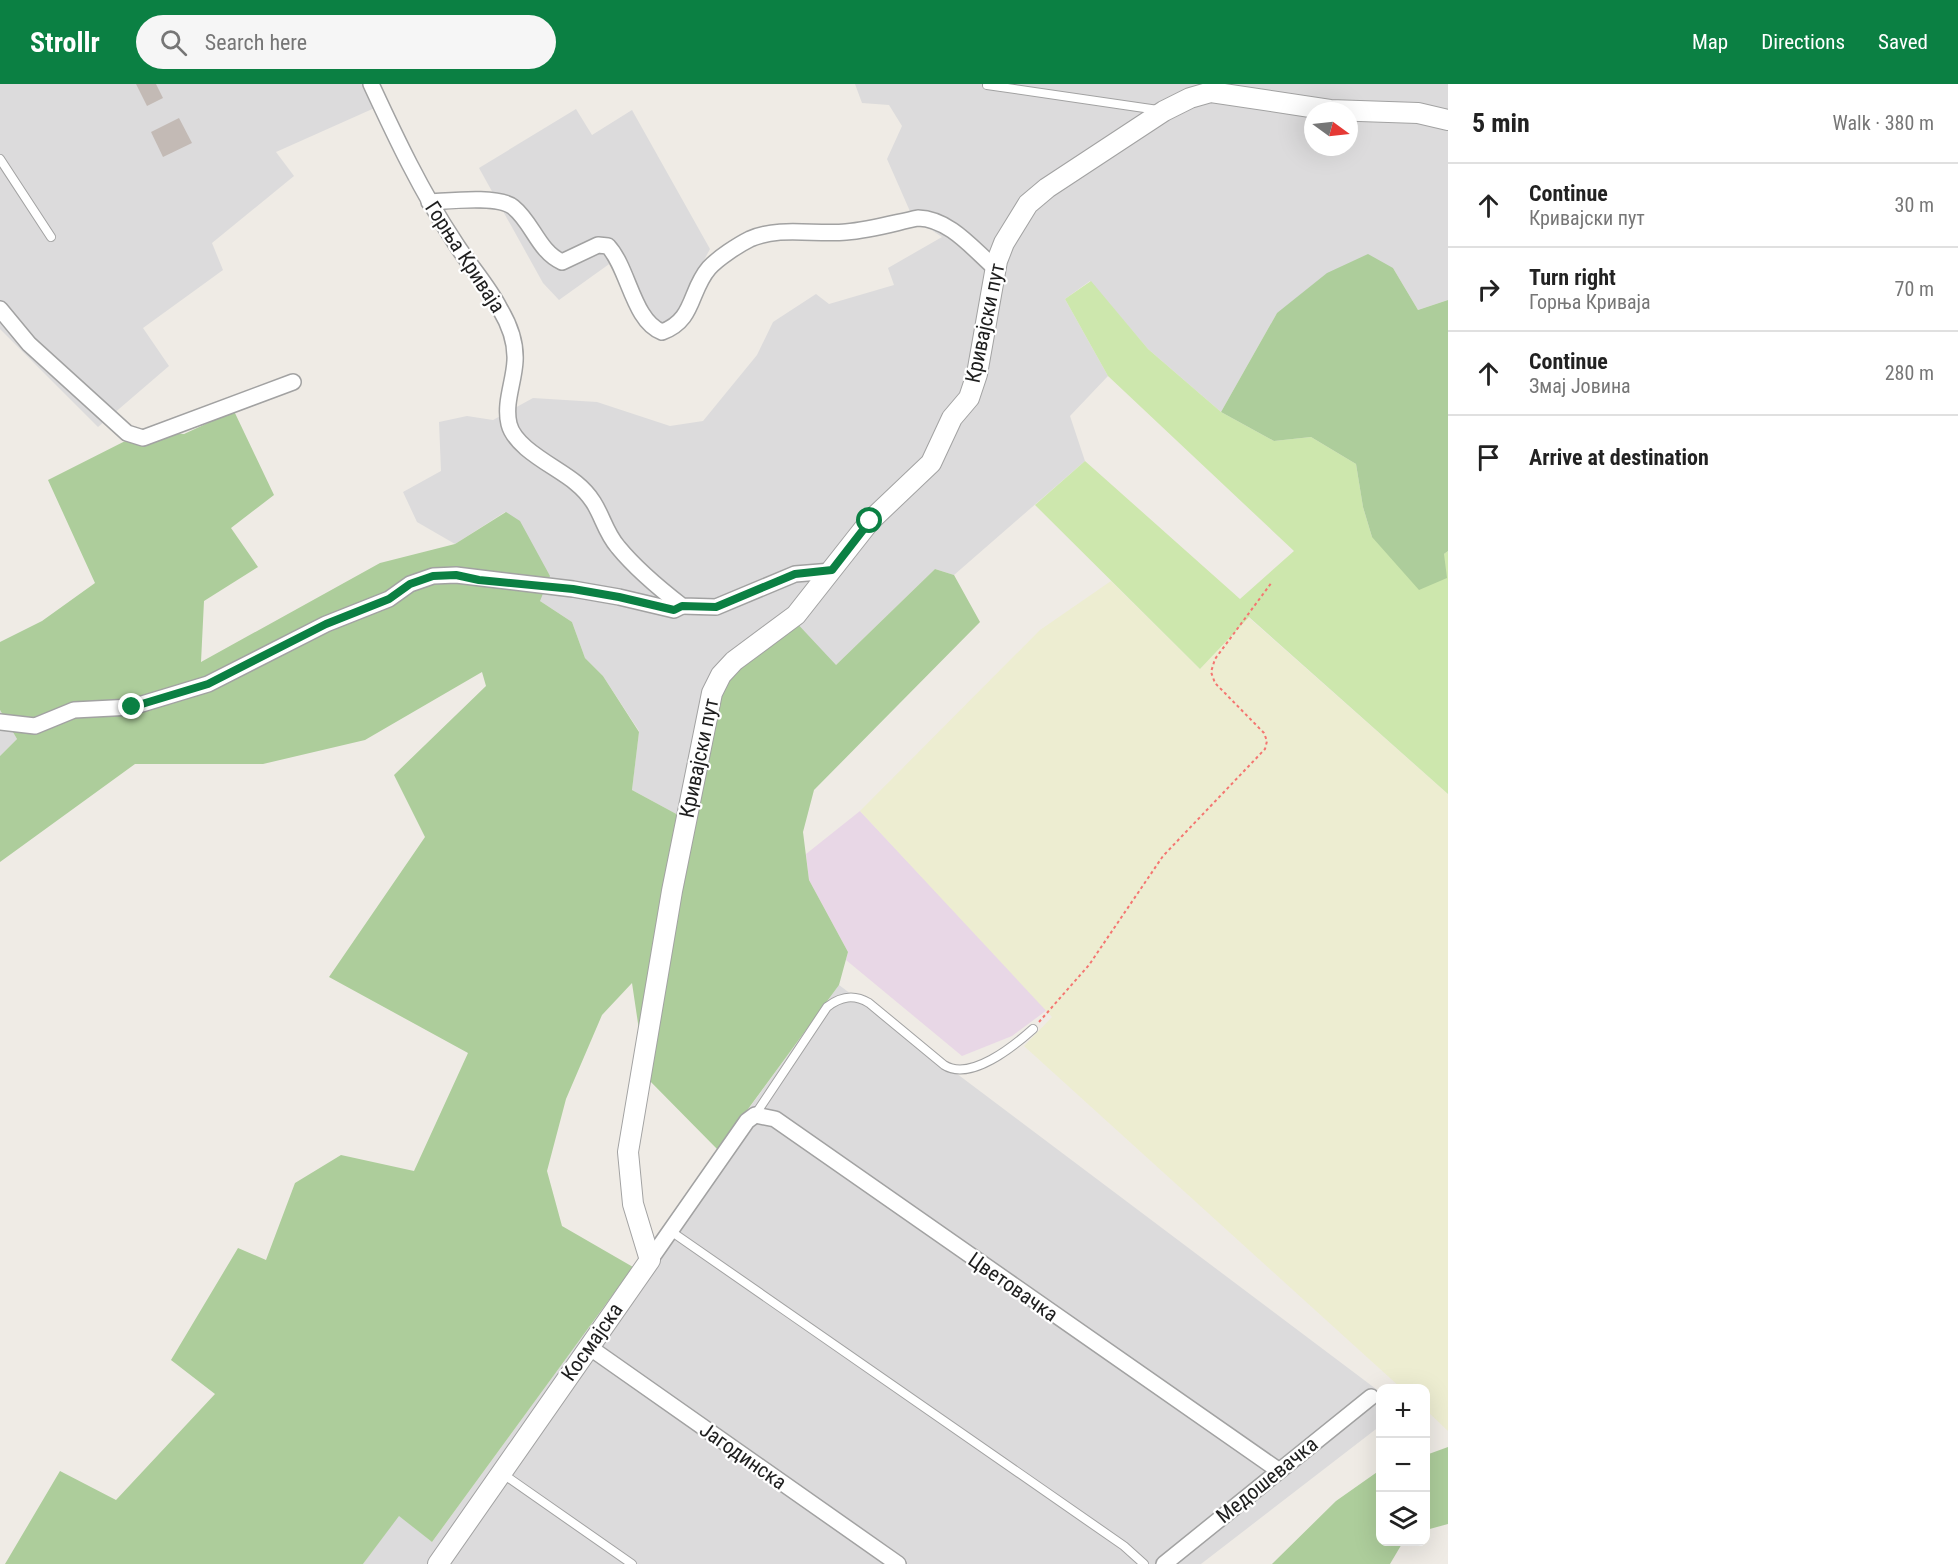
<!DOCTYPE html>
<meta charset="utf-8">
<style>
:root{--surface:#fff;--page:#f6f6f6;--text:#222;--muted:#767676;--line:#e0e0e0;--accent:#0b8043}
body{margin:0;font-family:"Roboto Condensed",sans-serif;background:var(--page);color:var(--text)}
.controls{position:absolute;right:18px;bottom:18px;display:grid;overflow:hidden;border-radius:12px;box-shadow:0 6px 24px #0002}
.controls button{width:54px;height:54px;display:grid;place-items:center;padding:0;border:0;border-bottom:2px solid var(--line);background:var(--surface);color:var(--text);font:30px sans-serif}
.compass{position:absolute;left:1304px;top:18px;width:54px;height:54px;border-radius:50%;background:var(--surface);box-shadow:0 6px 24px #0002;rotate:105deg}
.stop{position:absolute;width:18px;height:18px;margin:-14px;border:4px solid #0b8043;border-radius:50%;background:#fff}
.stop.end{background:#0b8043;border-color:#fff;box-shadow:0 2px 6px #0008}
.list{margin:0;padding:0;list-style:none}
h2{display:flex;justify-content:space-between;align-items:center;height:78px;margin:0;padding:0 24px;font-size:26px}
h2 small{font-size:20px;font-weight:400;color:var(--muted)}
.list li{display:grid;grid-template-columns:39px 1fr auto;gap:18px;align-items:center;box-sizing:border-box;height:84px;padding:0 24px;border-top:2px solid var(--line)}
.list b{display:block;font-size:22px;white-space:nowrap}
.list p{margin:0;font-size:20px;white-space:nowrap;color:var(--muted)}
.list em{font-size:20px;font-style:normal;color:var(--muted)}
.icon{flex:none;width:33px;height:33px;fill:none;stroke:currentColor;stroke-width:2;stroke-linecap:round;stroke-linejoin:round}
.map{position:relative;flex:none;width:1448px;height:1480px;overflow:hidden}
header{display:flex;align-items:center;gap:36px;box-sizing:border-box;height:84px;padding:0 30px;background:var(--accent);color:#fff}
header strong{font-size:28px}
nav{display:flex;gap:33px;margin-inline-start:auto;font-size:21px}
.search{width:420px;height:54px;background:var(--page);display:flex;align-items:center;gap:15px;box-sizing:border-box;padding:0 21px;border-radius:33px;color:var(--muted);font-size:22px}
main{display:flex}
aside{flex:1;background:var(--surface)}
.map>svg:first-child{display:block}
.residential{fill:#dcdbdc;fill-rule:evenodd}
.industrial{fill:#e8d7e6}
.farmland{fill:#ededd1}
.grass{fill:#cde7ad}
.forest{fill:#adcd9b}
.building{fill:#c3bab5}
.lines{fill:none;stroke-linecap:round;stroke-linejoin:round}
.service-casing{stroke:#a2a2a2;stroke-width:10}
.minor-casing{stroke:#a2a2a2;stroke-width:18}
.tertiary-casing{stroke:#a2a2a2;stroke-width:22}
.path{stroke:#f47671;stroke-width:2;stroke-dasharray:3 3;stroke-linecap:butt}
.service{stroke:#fff;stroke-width:8}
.minor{stroke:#fff;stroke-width:15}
.tertiary{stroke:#fff;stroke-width:20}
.route{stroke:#0b8043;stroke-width:8}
.labels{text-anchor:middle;stroke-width:4.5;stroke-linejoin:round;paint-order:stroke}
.street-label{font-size:21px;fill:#1e1e1e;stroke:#fff}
</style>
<header>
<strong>Strollr</strong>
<div class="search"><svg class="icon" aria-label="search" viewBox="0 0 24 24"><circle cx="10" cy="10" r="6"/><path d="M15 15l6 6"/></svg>Search here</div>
<nav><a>Map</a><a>Directions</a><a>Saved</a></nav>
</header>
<main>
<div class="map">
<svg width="1448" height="1480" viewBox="0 0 1448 1480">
<rect width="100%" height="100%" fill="#efebe5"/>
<!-- residential -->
<g class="residential">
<path d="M0,0h380l8,18 -112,50 18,24 -82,67 11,27 -80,58 26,38 -71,61 -98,-98z"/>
<path d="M855,0h593v216l-30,10 -25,-42 -116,45 -56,99 -73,-63 -58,-68 -25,18 43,77 -38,40 15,45 -131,114 -19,-6 -99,96 -143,158 -61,-33 7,-59 -36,-55 -18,-18 -13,-36 -32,-21 -35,-89 -50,32 -38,-22 -14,-30 38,-21 -2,-49 28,-6 26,4 40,-22 64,4 73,24 33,-5 54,-66 16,-33 43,-28 13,10 65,-19 -6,-17 54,-31 -21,-14 -5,2 -29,-66 15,-33 -13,-21 -27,-2zM1313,27h36v36h-36z"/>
<path d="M576,25l16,26 40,-25 78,139 -41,77 -21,-2 -36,-62 -53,38 -16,-17 -64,-115z"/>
<path d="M0,626l17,29 -17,17z"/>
<path d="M839,901l541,407v34l-179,138h-838l36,-49 33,27z"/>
</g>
<!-- industrial -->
<path class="industrial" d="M860,727l187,199 -35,26 -50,20 -116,-96 2,-8 -39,-72 -3,-26z"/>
<!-- farmland -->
<path class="farmland" d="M1111,497l89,88 48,-52 200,177v637l-22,-21v-22h-25l-377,-342 28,-29 -192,-206 180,-181z"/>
<!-- grass -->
<path class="grass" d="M1091,197l57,68 73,63 53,29 37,-4 45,27 7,43 9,30 72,17 4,-3v243l-199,-177 -49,52 -165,-164 50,-44 155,138 54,-48 -186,-175 -43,-77z"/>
<!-- forest -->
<g class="forest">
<path d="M1368,170l25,14 25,42 30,-10v251l-4,3 3,24 -28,12 -47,-53 -9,-30 -7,-43 -45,-27 -37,4 -53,-29 56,-99 50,-40z"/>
<path d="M234,327l40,84 -43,33 27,39 -54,34 -3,61 179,-99 75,-19 51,-32 14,9 30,55 -10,25 32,21 13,36 18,18 36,56 -7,58 61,33 21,-112 24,-54 55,-38 43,46 99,-96 19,6 26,47 -166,168 -11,42 6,48 39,72 -9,33 -121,165 -72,-73 -14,-94 -30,32 -36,84 -19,72 15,55 71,41 -201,275 -33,-26 -36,48h-358l55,-93 56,29 99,-106 -44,-34 67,-112 28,12 29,-77 46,-28 73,16 54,-118 -139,-76 96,-140 -31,-62 92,-89 -4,-14 -117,68 -102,24h-128l-135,98v-106l17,-17 -17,-29v-68l42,-21 53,-38 -47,-103 97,-49 39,3z"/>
<path d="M1448,1363v77l-22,6v-75z"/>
<path d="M1380,1386v72h23l-13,22h-118l64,-63z"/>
</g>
<!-- building -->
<g class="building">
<path d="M136,0h20l7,14 -16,8z"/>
<path d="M179,34l13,25 -29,14 -12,-25z"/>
</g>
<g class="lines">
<defs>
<g id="service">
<path d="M987,1l171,25"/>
<path d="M0,75l51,78"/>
<path d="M755,1031l72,-108c14,-11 27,-13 42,-4l75,62c26,17 70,-19 89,-36"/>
<path d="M672,1148l452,314 20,18"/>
<path d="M503,1390l129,90"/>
</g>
<g id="minor">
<path d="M371,0c25,54 50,107 83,157 14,23 34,44 46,68 9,15 16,34 15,52 -1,21 -11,42 -6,63 6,25 48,43 67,59 27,22 24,43 42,64 18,22 42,42 64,59l34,1 79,-33 37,-3"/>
<path d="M429,118c20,-1 69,-7 84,5 20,16 25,44 49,55l36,-17 10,1c21,23 25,75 54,86 33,-12 27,-41 47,-64 9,-10 29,-23 41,-29 29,-13 65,-4 96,-7 24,-2 48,-9 72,-14 32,1 55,31 78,51"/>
<path d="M0,225l29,35 98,89 16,5 150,-56"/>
<path d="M0,638l35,4 39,-16 58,-3 76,-23 118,-60 63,-25 21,-15 23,-8 23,-1 117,14 46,8 55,13 8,-4"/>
<path d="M650,1176l97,-139 8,-6 20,4 503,351"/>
<path d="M589,1263l309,217"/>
<path d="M1164,1480l207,-167"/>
</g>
<path id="tertiary" d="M438,1480l212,-304 -17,-56 -5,-52 44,-261 40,-198 9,-18 13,-14 62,-46 74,-94 61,-58 21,-45 17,-20 8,-24 20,-113 7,-18 24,-39 19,-16 117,-77 26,-13 21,-6 119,18 88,3 30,7"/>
</defs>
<!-- service casing -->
<use href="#service" class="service-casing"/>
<!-- minor casing -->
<use href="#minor" class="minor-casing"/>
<!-- tertiary casing -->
<use href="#tertiary" class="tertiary-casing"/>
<!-- path -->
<path class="path" d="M1039,938l50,-57 74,-109 102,-107 2,-8 -3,-8 -49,-50 -4,-11 4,-13 57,-77"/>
<!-- service -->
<use href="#service" class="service"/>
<!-- minor -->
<use href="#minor" class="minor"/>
<!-- tertiary -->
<use href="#tertiary" class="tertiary"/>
</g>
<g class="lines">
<!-- route -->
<path class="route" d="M132,623l76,-23 118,-60 63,-25 21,-15 23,-8 23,-1 23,5 94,9 46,8 55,13 8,-4 34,1 79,-33 37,-4 38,-49"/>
</g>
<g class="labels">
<!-- street labels -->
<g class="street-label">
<text transform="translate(465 173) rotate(57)" y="7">Горња Криваја</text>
<text transform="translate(985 239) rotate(-78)" y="7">Кривајски пут</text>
<text transform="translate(699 674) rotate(-78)" y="7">Кривајски пут</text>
<text transform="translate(1013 1203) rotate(35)" y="7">Цветовачка</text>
<text transform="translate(592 1258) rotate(-55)" y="7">Космајска</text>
<text transform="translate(743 1372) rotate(35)" y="7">Јагодинска</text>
<text transform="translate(1267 1396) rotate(-39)" y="7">Медошевачка</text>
</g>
</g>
</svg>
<div class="controls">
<button>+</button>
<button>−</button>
<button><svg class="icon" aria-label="layers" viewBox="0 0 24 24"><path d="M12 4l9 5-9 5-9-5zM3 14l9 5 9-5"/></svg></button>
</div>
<svg class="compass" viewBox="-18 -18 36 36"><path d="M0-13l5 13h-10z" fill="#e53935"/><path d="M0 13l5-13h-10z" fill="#767676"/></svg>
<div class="stop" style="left:870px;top:437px"></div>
<div class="stop end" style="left:132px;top:623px"></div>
</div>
<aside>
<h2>5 min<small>Walk · 380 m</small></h2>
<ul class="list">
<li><svg class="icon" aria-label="ahead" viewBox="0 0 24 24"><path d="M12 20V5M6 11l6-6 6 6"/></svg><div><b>Continue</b><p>Кривајски пут</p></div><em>30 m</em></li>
<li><svg class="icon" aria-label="right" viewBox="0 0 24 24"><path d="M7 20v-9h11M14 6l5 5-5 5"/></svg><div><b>Turn right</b><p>Горња Криваја</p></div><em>70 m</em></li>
<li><svg class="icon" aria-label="ahead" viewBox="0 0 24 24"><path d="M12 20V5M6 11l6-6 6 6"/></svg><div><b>Continue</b><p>Змај Јовина</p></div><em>280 m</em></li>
<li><svg class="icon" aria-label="arrive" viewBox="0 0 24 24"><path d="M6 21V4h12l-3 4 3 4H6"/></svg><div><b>Arrive at destination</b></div></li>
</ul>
</aside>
</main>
